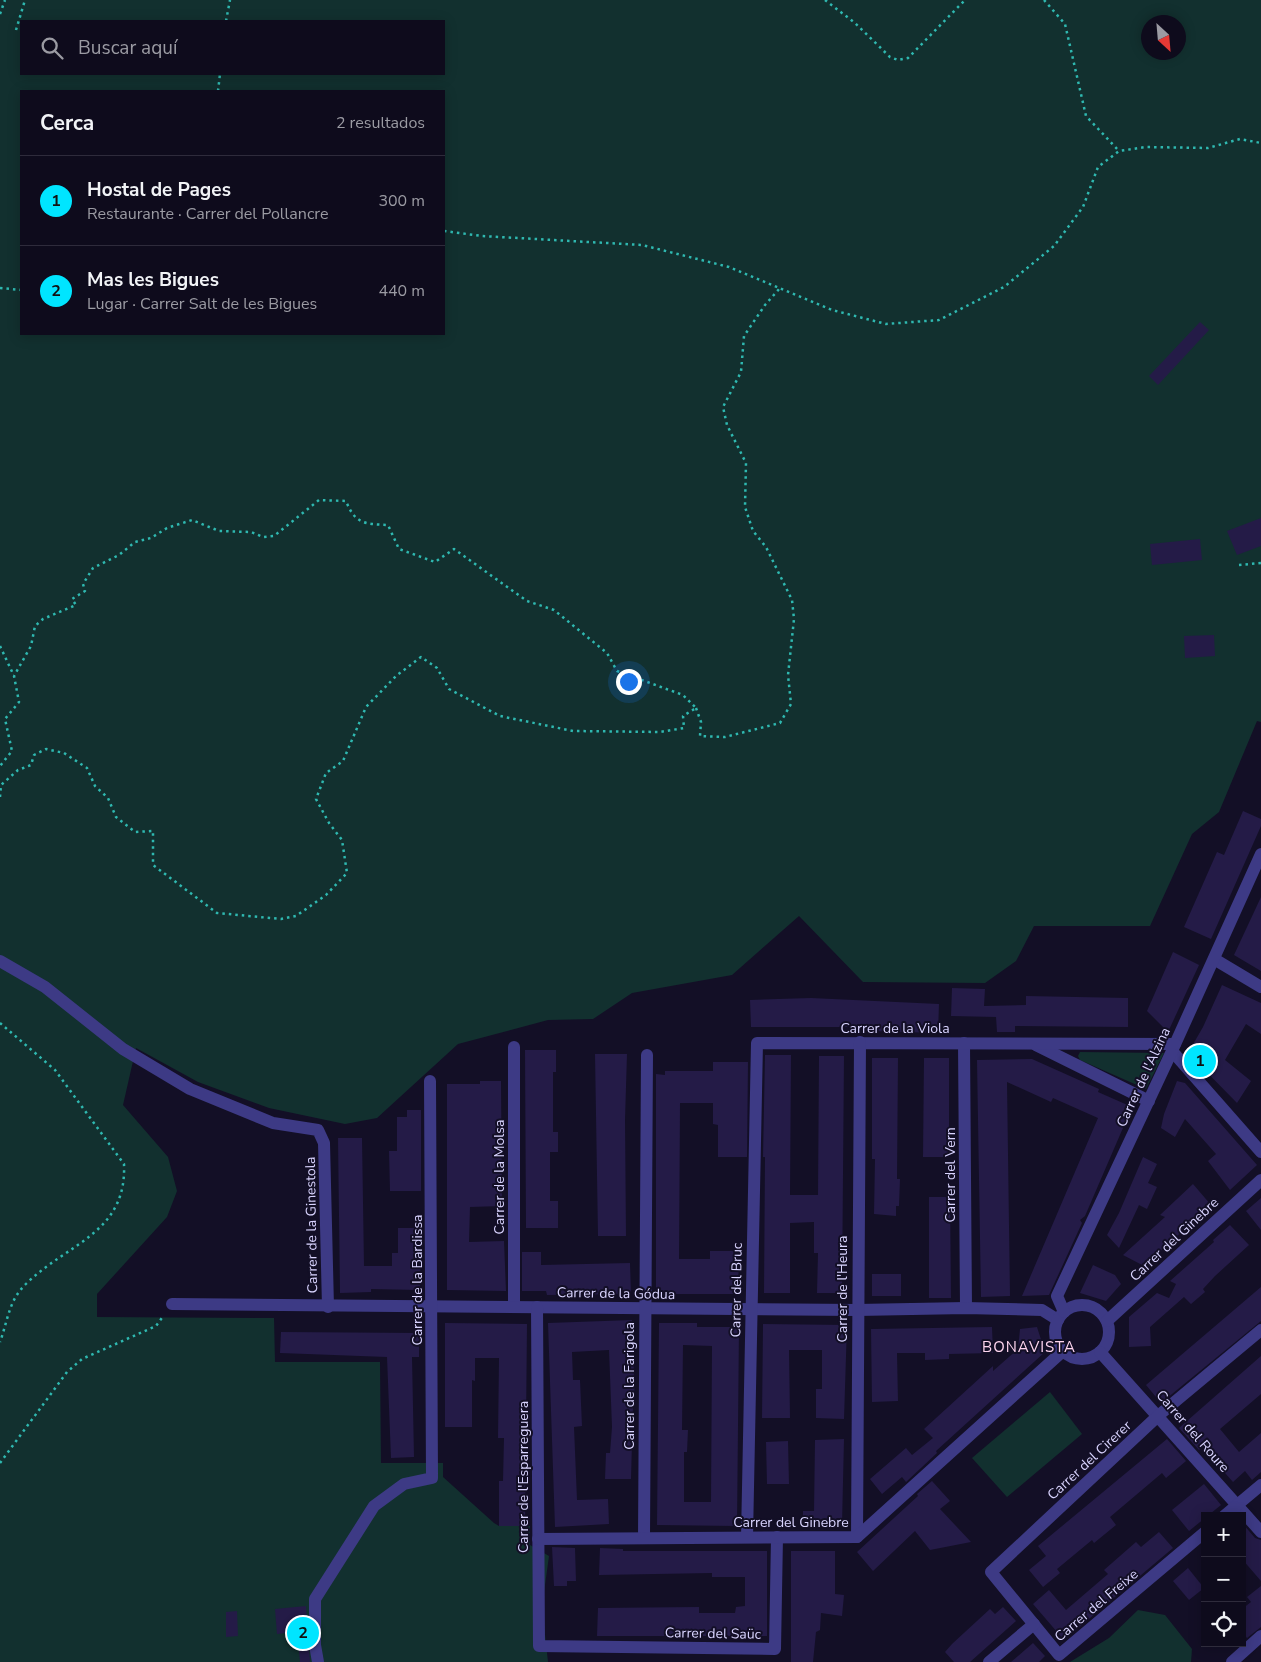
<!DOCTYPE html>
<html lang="es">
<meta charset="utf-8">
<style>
:root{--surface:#0e0b1c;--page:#1c1929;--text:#f1f3f6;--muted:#9b9ba3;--line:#2e2b3b;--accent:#00e5ff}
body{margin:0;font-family:"Nunito Sans",sans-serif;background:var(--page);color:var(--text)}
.controls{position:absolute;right:15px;bottom:15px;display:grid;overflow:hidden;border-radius:0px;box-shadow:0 2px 12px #0003}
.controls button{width:45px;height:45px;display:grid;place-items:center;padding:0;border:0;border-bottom:1px solid var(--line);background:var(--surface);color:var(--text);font:25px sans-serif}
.compass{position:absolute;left:1141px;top:15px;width:45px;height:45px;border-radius:50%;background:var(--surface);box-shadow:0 2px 12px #0003;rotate:154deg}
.you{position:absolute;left:628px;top:681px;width:18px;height:18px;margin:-12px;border:4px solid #fff;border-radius:50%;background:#1a73e8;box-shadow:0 0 0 8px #1a73e833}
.badge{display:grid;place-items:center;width:32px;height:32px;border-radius:50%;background:var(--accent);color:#111;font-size:16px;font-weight:700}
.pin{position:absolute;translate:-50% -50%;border:2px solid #fff;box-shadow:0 1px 5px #0006}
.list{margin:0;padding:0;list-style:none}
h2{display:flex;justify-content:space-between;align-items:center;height:65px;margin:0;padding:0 20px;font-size:21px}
h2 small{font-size:16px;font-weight:400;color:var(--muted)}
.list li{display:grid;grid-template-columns:32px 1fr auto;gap:15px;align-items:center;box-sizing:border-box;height:90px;padding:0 20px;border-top:1px solid var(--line)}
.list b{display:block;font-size:19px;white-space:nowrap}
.list p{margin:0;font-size:16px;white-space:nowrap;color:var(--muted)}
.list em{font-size:16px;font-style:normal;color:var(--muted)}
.icon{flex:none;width:28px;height:28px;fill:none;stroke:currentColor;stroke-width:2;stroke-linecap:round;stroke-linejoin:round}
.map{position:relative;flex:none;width:1261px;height:1662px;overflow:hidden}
.search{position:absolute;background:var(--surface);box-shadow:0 2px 12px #0003;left:20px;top:20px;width:425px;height:55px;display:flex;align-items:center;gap:12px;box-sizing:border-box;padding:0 18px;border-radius:0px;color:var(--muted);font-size:19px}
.panel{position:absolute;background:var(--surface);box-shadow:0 2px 12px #0003;left:20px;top:90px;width:425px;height:245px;border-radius:0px}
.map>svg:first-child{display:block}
.green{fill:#12302f;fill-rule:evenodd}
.building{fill:#241b47;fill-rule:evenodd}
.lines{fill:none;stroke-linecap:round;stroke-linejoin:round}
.path{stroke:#2fb8b0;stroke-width:2.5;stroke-dasharray:2.5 4;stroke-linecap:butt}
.minor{stroke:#3d3a85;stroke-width:12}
.labels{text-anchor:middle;stroke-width:4;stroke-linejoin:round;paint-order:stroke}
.street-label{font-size:14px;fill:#d9d4ff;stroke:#130f26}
.neighbourhood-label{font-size:15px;letter-spacing:1px;fill:#ffd6f0;stroke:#130f26}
</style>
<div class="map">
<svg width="1261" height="1662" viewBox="0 0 1261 1662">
<rect width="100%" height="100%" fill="#130f26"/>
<!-- green -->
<g class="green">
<path d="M0,0h1261v722l-4,-1 -38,91 -27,22 -42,92h-116l-18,35 -31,22 -122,-1 -64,-66 -67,59 -100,18 -39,26 -45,1 -90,24 -81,74 -32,6 -76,-16 -71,-26 -62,-34 -13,57 45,52 9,34 -10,26 -70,77v23l177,1 1,44h105l1,101h62v14l51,46 5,3h31v19l19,11 -7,51 6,55h-548zM21,21h423v53h-423zM1148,22h30v30h-30zM21,91h423v243h-423z"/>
<path d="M1080,1052l84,1 -18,36 -66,-29 -2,-4z"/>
<path d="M1050,1392l32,42 -75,63 -35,-39z"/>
<path d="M1138,1610l27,5 27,34 -1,13h-121l39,-24z"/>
</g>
<!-- building -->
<g class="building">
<path d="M1200,322l9,8 -51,55 -9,-9z"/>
<path d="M1261,518v28l-24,9 -10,-24z"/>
<path d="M1200,539l2,21 -50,5 -2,-21z"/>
<path d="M1214,635l1,21 -30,2 -1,-22z"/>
<path d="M1243,811l18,8v7l-50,113 -27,-12 33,-75 7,3z"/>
<path d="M1261,897v74l-27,-16z"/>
<path d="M1173,952l26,13 -31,67 -21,-21z"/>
<path d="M1222,985l39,18v31l-15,-10 -21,36 26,21 -14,22 -49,-50 15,-26z"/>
<path d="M952,988l33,1 -1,17 42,-1v-9l102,2v29l-113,-1v6h-18l-1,-15 -45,-1z"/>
<path d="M811,998l128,6 -1,29 -66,-2v-4h-121l-1,-27z"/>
<path d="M525,1050h31v22h-3v60h5v20h-8v49h8v27h-32z"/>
<path d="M595,1054h32l-2,66 1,116h-28z"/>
<path d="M765,1055h26l-1,140h28l1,-139h25l-2,237h-25l1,-40h-4v-31l-24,1v70h-26l1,-136h-2z"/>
<path d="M872,1058h26l-1,121h3l-1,27h-3v10l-22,-2 1,-55h-3z"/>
<path d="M924,1058h25v99h-26z"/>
<path d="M1032,1059l67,30 -1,3 34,15 -47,109 -5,4 2,3 -33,72 -27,1 76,-178 -45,-20 -2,4 -44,-20 3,214 -29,1 -4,-237z"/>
<path d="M713,1062h35l-1,95h-29v-32l-5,-1v-21h-33l-1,156h31v-8h28l1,43h-83v-220l9,1v-4h48z"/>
<path d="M480,1081h21l1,125 -32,1 -1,35 35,-1 2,50 -59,-1v-206h33z"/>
<path d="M1177,1081l8,2 72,82 -27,25 -22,-29 8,-7 -31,-35 -10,18 -14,-9 3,-14z"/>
<path d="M407,1110h14v81h-31l-1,-40h8v-34h10z"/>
<path d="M338,1138h24l2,128h28v-13h6v-25h23l-1,62 -49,-1v3l-31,1z"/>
<path d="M1143,1157l14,7 -9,19 9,4 -10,22 -8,-4 -20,43 -12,-13 12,-22z"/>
<path d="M1193,1184l18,21 -67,61 -21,-11 42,-38 -5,-2z"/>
<path d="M929,1197h21l1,101h-22z"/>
<path d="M1261,1198v32l-15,-19z"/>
<path d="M1230,1225l19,20 -34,31 -12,13 2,3 -14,12 -7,-7 -34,30 1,19 -22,1v-30l28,-24 12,5 7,-14 -6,-3 44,-39 -1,-2z"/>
<path d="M522,1252h19v13l89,-2 1,31 -84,1 -1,-4h-24z"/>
<path d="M1093,1265l22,10 6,9 -15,17 -26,-8z"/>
<rect x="872" y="1274" width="29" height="22"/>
<path d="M1261,1287v34l-100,82 -15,-18z"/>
<path d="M632,1320l3,86h-2l-2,73h-26l1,-26h4l2,-26 -3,-77 -37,2 1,28h7l2,46 -8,1 3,73 31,-1 1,25 -54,3 -7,-204z"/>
<path d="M445,1323l82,1 -2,202h-26v-45h4l1,-43h-6l1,-80h-24v23l-3,-1v47h-27z"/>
<path d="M659,1323h38v4h42l-2,199 -80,-1zM683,1345l29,1 -1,156h-27v-50h3l1,-22h-6z"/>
<path d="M763,1324l84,1 -3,94 -28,-1v-29h6v-39h-33l1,68h-28z"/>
<path d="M992,1327l1,26 -44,1v5l-24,1v-7h-28l1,48 -26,1 -1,-73z"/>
<path d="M1037,1327l8,25 -109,99 1,2 -31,29 -4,-5 -20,17 -12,-15 36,-31 6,7 21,-17 -9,-9 69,-63v5l25,-22 2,-20z"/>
<path d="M281,1332l138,1v24h-7l2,100 -23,1 -4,-101 -107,-4z"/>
<path d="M1261,1356v38l-41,35 19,23 22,-19v39l-9,8 -7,-9 -12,11 -31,-35 -3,3 -20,-22z"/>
<path d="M844,1439l-2,86h-39v-14h11l1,-71z"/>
<path d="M1167,1439l19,22 -20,17 -4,-5 -52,44 6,8 -22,18 -2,-3 -35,29 3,4 -17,14 -14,-17 17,-14 -8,-10z"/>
<path d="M788,1441l1,43h-22l-1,-42z"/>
<path d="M932,1481l18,20 -10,8 31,33 -41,8 -15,-19 -42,40 -16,-19 61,-56 -1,-2z"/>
<path d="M1204,1484l17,21 -32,26 -17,-21z"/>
<path d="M1243,1524l12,14 6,2v41l-19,-22z"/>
<path d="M1159,1532l14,16 -109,92 -31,-36 16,-14 17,20 42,-36 -4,-4 32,-28 5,5z"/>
<path d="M552,1547l23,1 1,33h-9v5h-13z"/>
<path d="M600,1548l23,1v2h144v85h-170l1,-28 101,-1v6h36l1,-6 9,-1v-29h-33v-4l-113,2z"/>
<path d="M791,1551h44v43l9,1 -2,21 -21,-3 -1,17 -4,2 -3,30h-22z"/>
<path d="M1188,1568l16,20 -15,12 -16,-19z"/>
<path d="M1261,1586v41l-14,11 -5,-6v-23l9,-7 -4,-5z"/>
<path d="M306,1606l4,56h-10l-3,-30 -20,2 -2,-25z"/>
<path d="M1003,1607l13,14 -46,41h-16l-9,-10 7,-8 38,-35 5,5z"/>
<path d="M237,1611l1,25 -12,1v-25z"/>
<path d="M1033,1643l12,13 -6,6h-28z"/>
</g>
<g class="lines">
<!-- path -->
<g class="path">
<path d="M825,0l30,23 35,34 8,3 10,-2 57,-58"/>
<path d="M1044,0l21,24 21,92 33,35"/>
<path d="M0,14l5,-14"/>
<path d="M226,21l4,-21"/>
<path d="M16,30l9,-30"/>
<path d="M218,91l2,-17"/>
<path d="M444,231l38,5 160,9 87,22 103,43 54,14 53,-4 65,-33 50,-41 29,-39 15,-40 21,-16 27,-4 62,1 32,-9 21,4"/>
<path d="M0,288l21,2"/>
<path d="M1239,565l22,-2"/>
<path d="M0,646l14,30 5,26 -14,17 7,32 -12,15"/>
<path d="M696,708l5,14 -1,14 25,1 55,-14 11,-19 -3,-29 6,-56 -2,-19 -26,-53 -13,-16 -8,-24 1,-44 -19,-38 -4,-18 18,-35 3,-36 21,-31 15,-17"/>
<path d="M0,797l1,-12 17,-15 13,-5 3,-10 12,-6 18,4 23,15 8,18 13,12 8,19 19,15 18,-1v34l64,48 64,6 15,-3 30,-21 21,-22 -5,-33 -13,-17 -13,-24 10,-26 17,-12 23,-54 30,-31 25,-19 16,11 12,21 51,27 73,15 87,1 24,-4 -1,-12 13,-8 -13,-13 -66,-24 -10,-18 -53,-43 -27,-9 -73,-52 -19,13 -36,-13 -11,-24c-23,-1 -33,-1 -42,-24l-27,-1 -45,36 -11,1 -12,-5 -32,-1 -27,-11 -25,8 -16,10 -16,4 -16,13 -26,13 -10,16 2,7 -13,8 4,6 -33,14 -8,7 -4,20 -17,30"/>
<path d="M0,1023l55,47 69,94c3,69 -56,79 -97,119 -18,16 -19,37 -27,59"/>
<path d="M0,1463l67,-91 15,-13 74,-33 8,-11"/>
</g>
<!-- minor -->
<g class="minor">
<path d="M1214,959l47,28"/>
<path d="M0,961l45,26 78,62 67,40 83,34 45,7 6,13 4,164"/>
<path d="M964,1043l2,265"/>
<path d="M1036,1045l113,56"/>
<path d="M514,1047v260"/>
<path d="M1172,1051l89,101"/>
<path d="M172,1304l685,6 109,-2 76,2 16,10"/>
<circle cx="1082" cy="1332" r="27"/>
<path d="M537,1307l2,339 236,3 2,-112"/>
<path d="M1064,1312l-7,-16 115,-245 89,-197"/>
<path d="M1107,1321l154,-141"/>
<path d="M1100,1352l161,180"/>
<path d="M1224,1516l37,-31"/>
<path d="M1205,1532l-146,123 -68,-83 168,-157 102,-85"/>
<path d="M747,1537l10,-494 418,1"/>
<path d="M857,1537l3,-495"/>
<path d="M644,1538l3,-483"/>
<path d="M538,1539l319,-2 206,-186"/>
<path d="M318,1662l-3,-17v-46l59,-93 30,-22 28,-6 -2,-397"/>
<path d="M989,1662l45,-38"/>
<path d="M1232,1662l29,-26"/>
</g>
</g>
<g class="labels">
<!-- street labels -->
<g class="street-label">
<text x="895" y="1033">Carrer de la Viola</text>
<text transform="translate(1143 1077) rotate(-65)" y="5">Carrer de l'Alzina</text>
<text transform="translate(950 1175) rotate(-90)" y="5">Carrer del Vern</text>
<text transform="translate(499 1177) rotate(-90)" y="5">Carrer de la Molsa</text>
<text transform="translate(311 1225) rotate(-91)" y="5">Carrer de la Ginestola</text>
<text transform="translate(1174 1239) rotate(-43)" y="5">Carrer del Ginebre</text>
<text transform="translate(417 1280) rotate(-90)" y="5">Carrer de la Bardissa</text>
<text transform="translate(842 1289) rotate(-90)" y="5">Carrer de l'Heura</text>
<text transform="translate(736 1290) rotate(-89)" y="5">Carrer del Bruc</text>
<text transform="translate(616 1293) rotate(1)" y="5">Carrer de la Gódua</text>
<text transform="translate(629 1386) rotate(-90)" y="5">Carrer de la Farigola</text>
<text transform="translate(1193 1431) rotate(49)" y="5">Carrer del Roure</text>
<text transform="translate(1089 1460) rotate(-43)" y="5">Carrer del Cirerer</text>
<text transform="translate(523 1477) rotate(-90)" y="5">Carrer de l'Esparreguera</text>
<text x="791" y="1527">Carrer del Ginebre</text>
<text transform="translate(1096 1605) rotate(-40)" y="5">Carrer del Freixe</text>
<text transform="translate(713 1633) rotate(1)" y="5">Carrer del Saüc</text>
</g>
<!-- neighbourhood labels -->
<g class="neighbourhood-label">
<text x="1029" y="1352">BONAVISTA</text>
</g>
</g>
</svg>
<div class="controls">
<button>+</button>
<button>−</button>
<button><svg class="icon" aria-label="locate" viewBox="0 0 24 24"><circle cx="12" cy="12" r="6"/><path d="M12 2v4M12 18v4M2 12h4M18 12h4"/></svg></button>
</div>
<svg class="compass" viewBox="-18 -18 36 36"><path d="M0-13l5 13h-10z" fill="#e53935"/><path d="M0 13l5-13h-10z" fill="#9b9ba3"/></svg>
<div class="you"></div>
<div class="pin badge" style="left:1200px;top:1061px">1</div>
<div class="pin badge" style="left:303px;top:1633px">2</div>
<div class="search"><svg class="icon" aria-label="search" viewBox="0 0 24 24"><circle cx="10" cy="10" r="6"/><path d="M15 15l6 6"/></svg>Buscar aquí</div>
<section class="panel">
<h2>Cerca<small>2 resultados</small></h2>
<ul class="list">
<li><span class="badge">1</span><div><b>Hostal de Pages</b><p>Restaurante · Carrer del Pollancre</p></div><em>300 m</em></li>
<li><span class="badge">2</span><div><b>Mas les Bigues</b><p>Lugar · Carrer Salt de les Bigues</p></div><em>440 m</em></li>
</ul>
</section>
</div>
